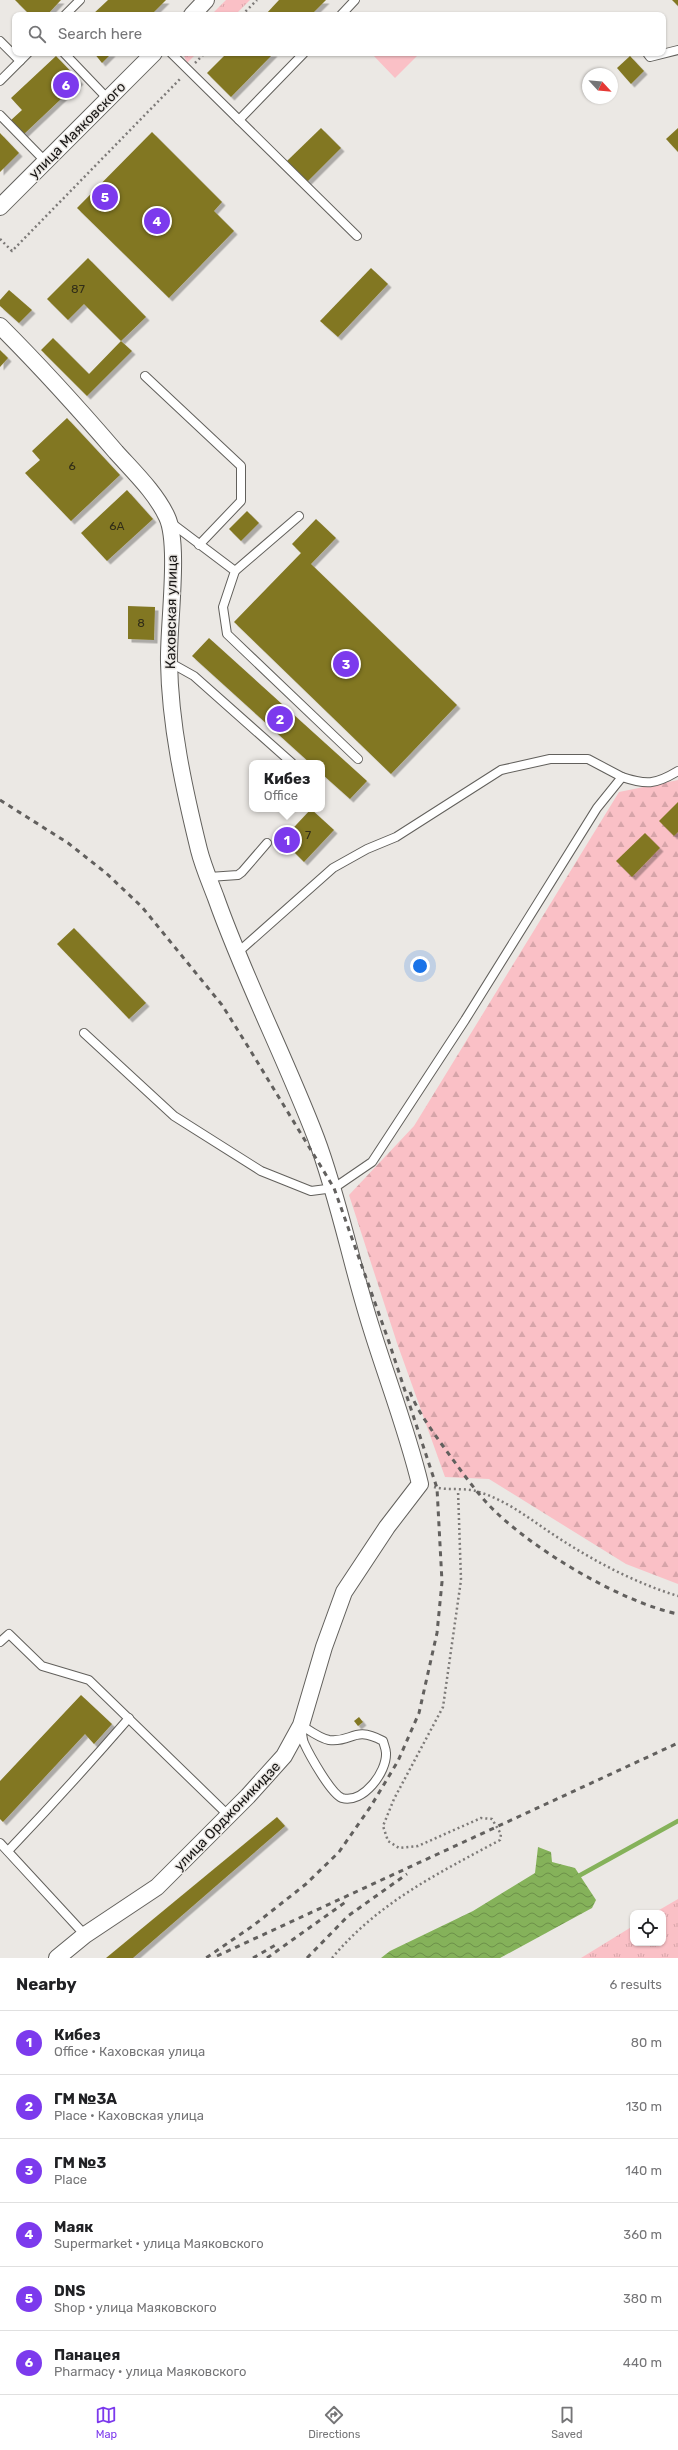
<!DOCTYPE html>
<meta charset="utf-8">
<style>
:root{--surface:#fff;--page:#f6f6f6;--text:#202124;--muted:#757577;--line:#e0e0e0;--accent:#7c3aed}
body{margin:0;font-family:Rubik,sans-serif;background:var(--page);color:var(--text)}
.controls{position:absolute;right:12px;bottom:12px;display:grid;overflow:hidden;border-radius:8px;box-shadow:0 1px 3px #0004}
.controls button{width:36px;height:36px;display:grid;place-items:center;padding:0;border:0;border-bottom:1px solid var(--line);background:var(--surface);color:var(--text);font:20px sans-serif}
.compass{position:absolute;left:582px;top:68px;width:36px;height:36px;border-radius:50%;background:var(--surface);box-shadow:0 1px 3px #0004;rotate:116deg}
.you{position:absolute;left:420px;top:966px;width:14px;height:14px;margin:-10px;border:3px solid #fff;border-radius:50%;background:#1a73e8;box-shadow:0 0 0 6px #1a73e833}
.badge{display:grid;place-items:center;width:26px;height:26px;border-radius:50%;background:var(--accent);color:#fff;font-size:13px;font-weight:700}
.pin{position:absolute;translate:-50% -50%;border:2px solid #fff;box-shadow:0 1px 4px #0006}
.popup{position:absolute;left:249px;top:760px;width:76px;height:52px;box-sizing:border-box;display:grid;place-content:center;border-radius:8px;background:var(--surface);filter:drop-shadow(0 1px 3px #0005);font-size:13px;white-space:nowrap;color:var(--muted)}
.popup b{font-size:15px;color:var(--text)}
.popup::after{content:'';position:absolute;left:50%;top:100%;margin-left:-8px;border:8px solid transparent;border-top-color:var(--surface)}
.list{margin:0;padding:0;list-style:none}
h2{display:flex;justify-content:space-between;align-items:center;height:52px;margin:0;padding:0 16px;font-size:17px}
h2 small{font-size:13px;font-weight:400;color:var(--muted)}
.list li{display:grid;grid-template-columns:26px 1fr auto;gap:12px;align-items:center;box-sizing:border-box;height:64px;padding:0 16px;border-top:1px solid var(--line)}
.list b{display:block;font-size:15px;white-space:nowrap}
.list p{margin:0;font-size:13px;white-space:nowrap;color:var(--muted)}
.list em{font-size:13px;font-style:normal;color:var(--muted)}
.icon{flex:none;width:22px;height:22px;fill:none;stroke:currentColor;stroke-width:2;stroke-linecap:round;stroke-linejoin:round}
.map{position:relative;flex:none;width:678px;height:1958px;overflow:hidden}
.search{position:absolute;background:var(--surface);box-shadow:0 1px 3px #0004;left:12px;right:12px;top:12px;height:44px;display:flex;align-items:center;gap:10px;box-sizing:border-box;padding:0 14px;border-radius:8px;color:var(--muted);font-size:15px}
.sheet{height:436px;background:var(--surface)}
nav{display:flex;justify-content:space-around;align-items:center;box-sizing:border-box;height:56px;border-top:1px solid var(--line);background:var(--surface);font-size:11px;color:var(--muted)}
nav a{display:grid;justify-items:center;gap:2px}
nav .on{color:var(--accent)}
.map>svg:first-child{display:block}
.grass{fill:url(#grass-tufts)}
.forest{fill:url(#forest-firs)}
.pitch{fill:#fac0c6}
.water{fill:url(#water-waves)}
.lines{fill:none;stroke-linecap:round;stroke-linejoin:round}
.stream{stroke:#85b25a;stroke-width:4.5}
.building{fill:#827724;filter:url(#shadow)}
.service-casing{stroke:#62605c;stroke-width:10}
.minor-casing{stroke:#62605c;stroke-width:18}
.path{stroke:#7d7a78;stroke-width:2.5;stroke-dasharray:2 3;stroke-linecap:butt}
.service{stroke:#fff;stroke-width:8}
.minor{stroke:#fff;stroke-width:16}
.rail{stroke:#62605e;stroke-width:3;stroke-dasharray:5 5;stroke-linecap:butt}
.labels{text-anchor:middle;stroke-width:3;stroke-linejoin:round;paint-order:stroke}
.number-label{font-size:12px;fill:#322e18}
.street-label{font-size:14px;fill:#171514;stroke:#ebe8e4}
</style>
<div class="map">
<svg width="678" height="1958" viewBox="0 0 678 1958">
<defs>
<pattern id="grass-tufts" width="24" height="20" patternUnits="userSpaceOnUse"><rect width="24" height="20" fill="#fac0c6"/><path d="M3 7l-1-3M5 7V3M7 7l1-3M15 17l-1-3M17 17v-4M19 17l1-3" fill="none" stroke="#d6a4a9"/></pattern>
<pattern id="forest-firs" width="22" height="20" patternUnits="userSpaceOnUse"><rect width="22" height="20" fill="#fac0c6"/><path d="M5 1l3.5 6h-7zM16 11l3.5 6h-7z" fill="#d6a4a9"/></pattern>
<pattern id="water-waves" width="16" height="10" patternUnits="userSpaceOnUse"><rect width="16" height="10" fill="#85b25a"/><path d="M0 5q4-4 8 0t8 0" fill="none" stroke="#6c9049"/></pattern>
<filter id="shadow"><feDropShadow dx="3.5" dy="3.5" stdDeviation="0" flood-color="#0004"/></filter>
</defs>
<rect width="100%" height="100%" fill="#ebe8e4"/>
<!-- grass -->
<g class="grass">
<path d="M226,0h24l-15,15h-24z"/>
<path d="M183,53h14l-10,10z"/>
<path d="M678,1899v59h-97l52,-32v17h30v-30h-9z"/>
</g>
<!-- forest -->
<path class="forest" d="M678,780v804l-52,-20 -137,-85 -44,-2 -48,-134 -48,-148 65,-69 205,-334z"/>
<!-- pitch -->
<path class="pitch" d="M375,53h45l-25,25 -22,-23z"/>
<!-- water -->
<path class="water" d="M538,1847l13,5 1,10 23,6 21,32 -4,8 -92,50h-119l9,-7 83,-40 62,-38z"/>
<g class="lines">
<!-- stream -->
<path class="stream" d="M575,1878l103,-57"/>
</g>
<!-- building -->
<g class="building">
<path d="M15,0h46l-14,15h-17z"/>
<path d="M108,0h58l-15,15h-59z"/>
<path d="M279,0h47l-15,15h-46z"/>
<path d="M672,0h6v6z"/>
<path d="M94,53h18l-10,10z"/>
<path d="M227,53h47l-43,44 -24,-24z"/>
<path d="M56,56l24,25 -57,54 -13,-14 12,-11 -11,-12z"/>
<path d="M630,56l14,15 -13,13 -14,-16z"/>
<path d="M321,128l20,20 -34,34 -20,-21z"/>
<path d="M678,128v24l-12,-13z"/>
<path d="M152,132l70,70 -8,9 20,20 -65,67 -92,-90z"/>
<path d="M0,133l19,20 -19,19z"/>
<path d="M88,258l58,59 -25,24 -37,-37 -16,16 -21,-21z"/>
<path d="M371,268l17,16 -50,53 -18,-16z"/>
<path d="M9,290l23,20 -13,13 -19,-17v-6z"/>
<path d="M53,338l36,36 32,-33 11,10 -45,45 -46,-46z"/>
<path d="M0,350l8,8 -8,9z"/>
<path d="M67,418l53,57 -49,46 -46,-48 15,-13 -8,-9z"/>
<path d="M127,490l26,29 -46,42 -26,-28z"/>
<path d="M247,511l12,12 -18,18 -12,-12z"/>
<path d="M316,519l20,19 -25,26 146,141 -66,69 -157,-152 67,-69 -9,-9z"/>
<path d="M128,606l27,1 -1,33 -26,-1z"/>
<path d="M209,638l158,143 -17,18 -28,-25v-11h-12l-118,-107z"/>
<path d="M678,802v30l-4,4 -15,-15z"/>
<path d="M311,809l23,21 -30,32 -22,-22z"/>
<path d="M645,833l15,15 -28,29 -16,-16z"/>
<path d="M74,928l72,75 -17,16 -72,-75z"/>
<path d="M81,1695l31,29 -18,20 -9,-10 -82,88 -3,-3v-38z"/>
<path d="M359,1717l4,5 -5,4 -4,-5z"/>
<path d="M277,1817l8,9 -152,132h-27z"/>
</g>
<g class="lines">
<defs>
<g id="service">
<path d="M65,15l15,-15"/>
<path d="M341,15l14,-15"/>
<path d="M0,41l20,20 8,-8"/>
<path d="M64,53l43,45"/>
<path d="M171,53l186,183"/>
<path d="M647,53l3,4 28,-7"/>
<path d="M0,81l20,-20"/>
<path d="M0,115l45,46"/>
<path d="M239,120l65,-67"/>
<path d="M145,376l96,90v35l-42,44"/>
<path d="M170,522l65,49 -12,36 4,27 131,125"/>
<path d="M235,571l64,-55"/>
<path d="M169,662l25,14 98,87"/>
<path d="M209,877l29,-2 4,-3 25,-29"/>
<path d="M236,954l97,-86 34,-19 29,-12 105,-67 49,-11h38l34,18"/>
<path d="M84,1033l90,83 87,55 50,20 23,-3 38,-26 93,-142 132,-212 25,-31c24,8 33,8 56,-6"/>
<path d="M0,1642l9,-8 33,32 47,14 139,135"/>
<path d="M301,1725c8,5 18,13 28,15 24,3 24,-15 54,1 1,4 3,8 3,12 1,19 -23,51 -44,45 -11,-4 -33,-44 -38,-55 -2,-5 -2,-13 -3,-18z"/>
<path d="M0,1843l85,92"/>
<path d="M8,1851c42,-44 82,-88 121,-133"/>
</g>
<g id="minor">
<path d="M192,15l14,-15"/>
<path d="M0,207l154,-154"/>
<path d="M0,326c41,41 79,83 116,126 18,20 40,41 51,65 13,27 1,111 2,145 1,63 15,127 30,188 4,16 11,32 17,48 29,82 69,159 100,240 23,61 35,126 55,189 16,52 36,103 49,157l-33,43 -43,65 -20,55 -23,78 -17,31 -36,40 -91,91 -72,48 -28,23"/>
</g>
</defs>
<!-- service casing -->
<use href="#service" class="service-casing"/>
<!-- minor casing -->
<use href="#minor" class="minor-casing"/>
<!-- path -->
<g class="path">
<path d="M242,15l15,-15"/>
<path d="M195,63l10,-10"/>
<path d="M0,239l12,12 169,-173"/>
<path d="M434,1487c14,4 31,0 45,5 26,8 47,24 69,39 40,27 84,51 130,65"/>
<path d="M332,1958c47,-56 105,-84 168,-118l1,-6 -9,-15 -11,-1 -63,28 -19,2 -11,-7 -5,-15 11,-27 49,-92 18,-127 -3,-90"/>
</g>
<!-- service -->
<use href="#service" class="service"/>
<!-- minor -->
<use href="#minor" class="minor"/>
<!-- rail -->
<g class="rail">
<path d="M0,800l68,43 38,30 36,34 80,98 25,40 87,143 55,154 48,146 5,94 -5,51 -18,80 -21,48 -27,45 -32,46 -33,32 -52,41 -48,33"/>
<path d="M410,1392c7,18 19,34 30,50 15,20 29,41 46,60 40,44 134,100 192,112"/>
<path d="M217,1956l461,-213"/>
<path d="M253,1958l26,-15"/>
<path d="M267,1958l80,-57"/>
<path d="M307,1958l41,-42 59,-42"/>
</g>
</g>
<g class="labels">
<!-- number labels -->
<g class="number-label">
<text x="78" y="293">87</text>
<text x="72" y="470">6</text>
<text x="117" y="530">6А</text>
<text x="141" y="627">8</text>
<text x="308" y="839">7</text>
</g>
<!-- street labels -->
<g class="street-label">
<text transform="translate(77 130) rotate(-45)" y="5">улица Маяковского</text>
<text transform="translate(171 612) rotate(-89)" y="5">Каховская улица</text>
<text transform="translate(227 1816) rotate(-46)" y="5">улица Орджоникидзе</text>
</g>
</g>
</svg>
<div class="controls">
<button><svg class="icon" aria-label="locate" viewBox="0 0 24 24"><circle cx="12" cy="12" r="6"/><path d="M12 2v4M12 18v4M2 12h4M18 12h4"/></svg></button>
</div>
<svg class="compass" viewBox="-18 -18 36 36"><path d="M0-13l5 13h-10z" fill="#e53935"/><path d="M0 13l5-13h-10z" fill="#757577"/></svg>
<div class="you"></div>
<div class="pin badge" style="left:287px;top:840px">1</div>
<div class="popup"><b>Кибез</b>Office</div>
<div class="pin badge" style="left:280px;top:719px">2</div>
<div class="pin badge" style="left:346px;top:664px">3</div>
<div class="pin badge" style="left:157px;top:221px">4</div>
<div class="pin badge" style="left:105px;top:197px">5</div>
<div class="pin badge" style="left:66px;top:85px">6</div>
<div class="search"><svg class="icon" aria-label="search" viewBox="0 0 24 24"><circle cx="10" cy="10" r="6"/><path d="M15 15l6 6"/></svg>Search here</div>
</div>
<section class="sheet">
<h2>Nearby<small>6 results</small></h2>
<ul class="list">
<li><span class="badge">1</span><div><b>Кибез</b><p>Office · Каховская улица</p></div><em>80 m</em></li>
<li><span class="badge">2</span><div><b>ГМ №3А</b><p>Place · Каховская улица</p></div><em>130 m</em></li>
<li><span class="badge">3</span><div><b>ГМ №3</b><p>Place</p></div><em>140 m</em></li>
<li><span class="badge">4</span><div><b>Маяк</b><p>Supermarket · улица Маяковского</p></div><em>360 m</em></li>
<li><span class="badge">5</span><div><b>DNS</b><p>Shop · улица Маяковского</p></div><em>380 m</em></li>
<li><span class="badge">6</span><div><b>Панацея</b><p>Pharmacy · улица Маяковского</p></div><em>440 m</em></li>
</ul>
</section>
<nav>
<a class="on"><svg class="icon" aria-label="map" viewBox="0 0 24 24"><path d="M3 6l6-2 6 2 6-2v14l-6 2-6-2-6 2zM9 4v14M15 6v14"/></svg>Map</a>
<a><svg class="icon" aria-label="directions" viewBox="0 0 24 24"><path d="M12 3l9 9-9 9-9-9zM9 14v-3h6M13 9l2 2-2 2"/></svg>Directions</a>
<a><svg class="icon" aria-label="saved" viewBox="0 0 24 24"><path d="M7 4h10v16l-5-4-5 4z"/></svg>Saved</a>
</nav>
